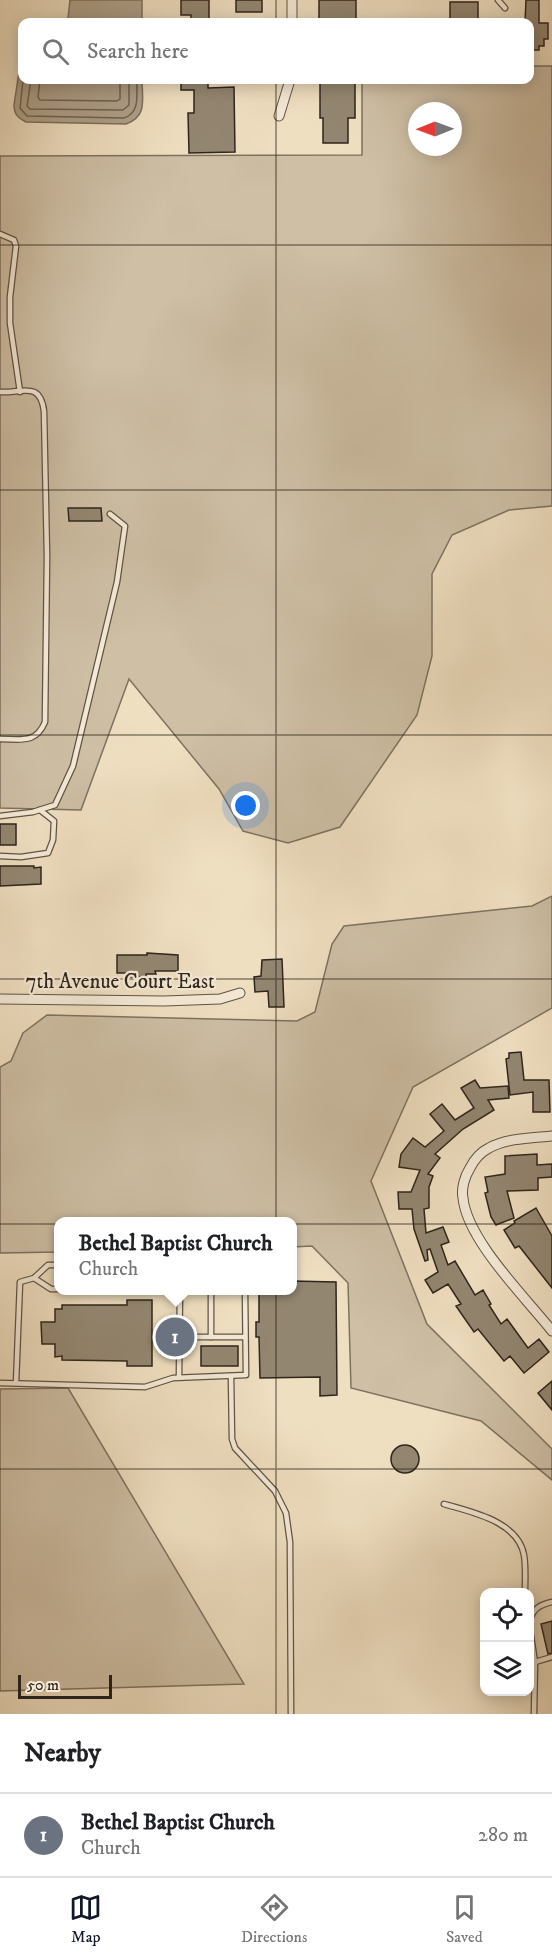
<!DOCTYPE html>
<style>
:root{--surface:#fff;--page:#f6f6f6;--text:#202124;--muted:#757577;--line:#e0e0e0;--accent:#111827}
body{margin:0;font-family:"IM FELL DW Pica",serif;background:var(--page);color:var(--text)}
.controls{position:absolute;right:18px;bottom:18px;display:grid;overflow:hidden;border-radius:12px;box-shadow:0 3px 15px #0003}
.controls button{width:54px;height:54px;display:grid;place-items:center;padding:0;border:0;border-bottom:2px solid var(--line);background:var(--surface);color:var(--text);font:30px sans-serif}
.compass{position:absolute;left:408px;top:102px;width:54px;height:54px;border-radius:50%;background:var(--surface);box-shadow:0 3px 15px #0003;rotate:269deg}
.scale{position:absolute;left:18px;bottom:15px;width:94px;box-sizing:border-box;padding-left:6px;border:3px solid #2f251b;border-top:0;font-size:16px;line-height:21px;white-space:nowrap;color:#2f251b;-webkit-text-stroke:4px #f5ead7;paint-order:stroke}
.you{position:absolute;left:246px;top:806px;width:21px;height:21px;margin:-15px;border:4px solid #fff;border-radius:50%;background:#1a73e8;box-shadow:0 0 0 9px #1a73e833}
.badge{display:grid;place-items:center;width:39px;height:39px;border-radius:50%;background:var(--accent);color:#fff;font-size:20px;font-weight:700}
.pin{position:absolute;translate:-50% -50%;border:3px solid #fff;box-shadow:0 2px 6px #0006}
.popup{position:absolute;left:54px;top:1217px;width:243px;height:78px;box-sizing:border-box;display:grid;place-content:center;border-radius:12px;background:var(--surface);filter:drop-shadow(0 2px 4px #0005);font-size:20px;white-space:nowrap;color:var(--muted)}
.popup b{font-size:22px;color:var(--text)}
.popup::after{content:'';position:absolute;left:50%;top:100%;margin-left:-12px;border:12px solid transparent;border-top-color:var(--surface)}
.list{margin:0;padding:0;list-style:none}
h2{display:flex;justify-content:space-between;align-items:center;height:78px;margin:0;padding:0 24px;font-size:26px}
h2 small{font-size:20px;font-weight:400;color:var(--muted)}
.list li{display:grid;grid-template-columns:39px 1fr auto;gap:18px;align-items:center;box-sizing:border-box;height:84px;padding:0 24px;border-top:2px solid var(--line)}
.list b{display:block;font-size:22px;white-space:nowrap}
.list p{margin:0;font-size:20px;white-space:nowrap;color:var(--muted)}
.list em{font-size:20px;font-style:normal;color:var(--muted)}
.icon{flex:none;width:33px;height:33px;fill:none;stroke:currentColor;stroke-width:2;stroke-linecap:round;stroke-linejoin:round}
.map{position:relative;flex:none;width:552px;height:1714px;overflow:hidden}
.search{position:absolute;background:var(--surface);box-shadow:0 3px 15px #0003;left:18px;right:18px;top:18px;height:66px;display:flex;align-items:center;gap:15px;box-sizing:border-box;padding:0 21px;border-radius:12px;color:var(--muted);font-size:22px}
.sheet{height:162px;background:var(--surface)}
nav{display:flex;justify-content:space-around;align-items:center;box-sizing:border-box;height:84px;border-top:2px solid var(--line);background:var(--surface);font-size:16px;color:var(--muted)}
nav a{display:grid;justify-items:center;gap:3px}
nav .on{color:var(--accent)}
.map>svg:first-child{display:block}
.green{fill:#cebfa5;stroke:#7e7260;stroke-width:1.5;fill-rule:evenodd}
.water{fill:#aea089;stroke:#7b6f5d;stroke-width:1.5}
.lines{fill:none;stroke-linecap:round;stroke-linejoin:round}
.shore{stroke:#6e6252;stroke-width:1.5}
.building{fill:#938671;stroke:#2f251b;stroke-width:1.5}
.service-casing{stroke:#5f5444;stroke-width:7}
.minor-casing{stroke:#5f5444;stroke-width:11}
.service{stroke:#f5ead7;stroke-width:4.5}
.minor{stroke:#f5ead7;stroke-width:9}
.grid{fill:none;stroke:#2f251b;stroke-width:1.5;stroke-opacity:0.55}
.labels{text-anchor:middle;stroke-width:4.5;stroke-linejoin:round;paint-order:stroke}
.street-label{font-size:21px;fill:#2f251b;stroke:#f5ead7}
</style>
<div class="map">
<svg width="552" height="1714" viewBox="0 0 552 1714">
<rect width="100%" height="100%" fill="#efdfc1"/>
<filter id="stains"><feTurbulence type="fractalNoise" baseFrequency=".00333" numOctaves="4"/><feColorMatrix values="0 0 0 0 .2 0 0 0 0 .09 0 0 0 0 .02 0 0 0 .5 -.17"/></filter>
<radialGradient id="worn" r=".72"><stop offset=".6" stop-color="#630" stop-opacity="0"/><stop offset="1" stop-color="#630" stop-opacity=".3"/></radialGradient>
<!-- green -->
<g class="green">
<path d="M530,66h22v440l-43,4 -57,25 -20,39v82l-15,59 -77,112 -52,16 -45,-12 -24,-42 -90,-110 -48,131 -81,-2v-652l362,-1v-75h168zM417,111h36v36h-36z"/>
<path d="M552,896v112l-139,79 -42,94 56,143 125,125v31l-71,-59 -130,-33 -3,-105 -36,-37 -20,1v-25h-234v30l-58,1v-186l11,-6 12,-28 24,-18 250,6 18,-9 17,-68 12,-18 188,-20z"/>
<path d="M68,1388l176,296 -244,7v-302z"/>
</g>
<!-- water -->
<g class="water">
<path d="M70,0h72v22h-78l4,-4z"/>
<path d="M22,52v28h120c0,19 6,36 -16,44l-100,-2c-8,-4 -12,-8 -12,-17z"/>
</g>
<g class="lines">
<!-- shore -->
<g class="shore">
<path d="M23,80l-3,28 7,8 97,2c17,-6 12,-23 13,-38"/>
<path d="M31,80l-4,26 3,3 93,1 6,-5v-25"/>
<path d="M40,80l-2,17 2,3 77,1 3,-2v-19"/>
</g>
</g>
<!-- building -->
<g class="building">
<path d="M181,0h28v20h-18v-5h-10z"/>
<rect x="236" y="0" width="26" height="12"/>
<rect x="319" y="0" width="37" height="22"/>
<path d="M526,0h13v23h9v16h-4v7h-5v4h-9v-28h-5z"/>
<rect x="450" y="2" width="28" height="20"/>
<path d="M181,80h27v8l26,-1 1,65 -46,1 -1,-40h6v-23h-13z"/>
<path d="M320,80h35v38h-7v25h-25v-25h-3z"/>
<path d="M68,508h33l1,13h-33z"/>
<rect x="0" y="824" width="16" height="21"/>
<path d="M0,866h34v2l7,-1v17l-41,2z"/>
<path d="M147,953l31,2v16h-23l1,3h-10v3h-17v-4h-12v-18h30z"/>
<path d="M282,959l2,48h-15l-1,-16 -13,1 -1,-15 7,-1 1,-16z"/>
<path d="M521,1052l3,28h25l1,32h-17v-20l-23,3 -4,-36 3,-1v-5z"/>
<path d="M475,1080l5,8 28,-2 1,12 -21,2 6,10 -31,19 -28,25 5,4 -12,16 5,2 -4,11v21l-5,1 2,24 17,-6 6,15 -8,3 7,20 7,-4 20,34 8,-5 8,14 -2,1 12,19 6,-5 21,29 11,-9 10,13 -25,21 -14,-17 -6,5 -26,-32 -4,3 -18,-26 5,-2 -13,-20 -15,9 -8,-13 13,-8 -8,-23 -3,1 1,10 -3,1 -11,-32 -2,-20h-13l-1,-17h13l9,-22 -21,-3 2,-13 12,-16 12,9 19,-16 -14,-17 12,-10 13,16 19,-12 -13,-20z"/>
<path d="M537,1154v11l15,-1v13l-14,1v12l-31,1 7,27 -18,7 -5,-8 -6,-24 3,-1 -3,-15 20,-3v-18z"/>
<path d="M536,1208l16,28v52l-33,-42 -4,2 -11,-18 11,-7 -1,-2z"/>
<path d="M292,1281l44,1 1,113 -17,1v-19l-60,1 -1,-41h-3v-15h3v-32h33z"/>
<path d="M127,1300h25v66h-25v-5l-65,-1v-4l-7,1v-13h-13l-1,-22h14v-13h7v-4h65z"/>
<rect x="201" y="1346" width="37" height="20"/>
<path d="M552,1381v29l-14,-17z"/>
<circle cx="405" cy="1459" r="14"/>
<path d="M552,1621v32l-4,1 -7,-30z"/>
</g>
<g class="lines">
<defs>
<g id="service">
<path d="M498,0l7,8"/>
<path d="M0,234l14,6 2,6 -6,51v26l10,69"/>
<path d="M0,392c23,1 40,-11 44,19l3,145 -2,166c-9,22 -24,17 -45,17"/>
<path d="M0,816l33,-4 22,-7 18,-39 44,-184 8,-56 -15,-12"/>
<path d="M0,856l21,1 27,-4 5,-13 1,-19 -14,-11"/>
<path d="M34,1278l17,11h7"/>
<path d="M179,1337h66"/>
<path d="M211,1337v-47"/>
<path d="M231,1376l1,63 3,9 40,43 11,22 4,29 1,172"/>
<path d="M179,1377l1,-87"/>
<path d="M0,1383l145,4 28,-9 73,-3 -1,-85"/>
<path d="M16,1383l4,-101 14,-4 14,-13h10"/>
<path d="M444,1504c27,8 74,17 80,51 2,12 1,25 1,37"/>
<path d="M530,1619c4,-11 10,-14 22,-17"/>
<path d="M530,1630l5,32 -1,52"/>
<path d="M535,1662l17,-5"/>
</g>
<g id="minor">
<path d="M292,0v22"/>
<path d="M279,116l11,-36"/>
<path d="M0,999l164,2 56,-2 20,-6"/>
<path d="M552,1136c-20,2 -45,2 -63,12 -8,4 -15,12 -19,20 -5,8 -9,20 -7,30 4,42 63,100 89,133"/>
</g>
</defs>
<!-- service casing -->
<use href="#service" class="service-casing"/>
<!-- minor casing -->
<use href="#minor" class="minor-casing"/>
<!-- service -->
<use href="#service" class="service"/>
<!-- minor -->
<use href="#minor" class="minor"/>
</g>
<!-- grid -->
<path class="grid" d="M276,0v22M276,80v1634M0,245h552M0,490h552M0,735h552M0,979h552M0,1224h552M0,1469h552"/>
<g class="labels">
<!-- street labels -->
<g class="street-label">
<text x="120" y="988">7th Avenue Court East</text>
</g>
</g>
<rect width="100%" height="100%" filter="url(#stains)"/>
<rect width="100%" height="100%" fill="url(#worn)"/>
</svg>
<div class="controls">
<button><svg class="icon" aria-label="locate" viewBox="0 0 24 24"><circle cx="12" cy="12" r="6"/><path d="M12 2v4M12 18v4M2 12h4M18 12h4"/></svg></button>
<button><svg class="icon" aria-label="layers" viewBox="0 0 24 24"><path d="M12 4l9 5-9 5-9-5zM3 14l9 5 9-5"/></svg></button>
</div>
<svg class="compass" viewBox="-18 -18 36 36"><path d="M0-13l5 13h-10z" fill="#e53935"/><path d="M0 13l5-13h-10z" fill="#757577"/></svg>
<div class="scale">50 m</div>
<div class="you"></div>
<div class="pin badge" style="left:175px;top:1337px;background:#6b7280">1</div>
<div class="popup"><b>Bethel Baptist Church</b>Church</div>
<div class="search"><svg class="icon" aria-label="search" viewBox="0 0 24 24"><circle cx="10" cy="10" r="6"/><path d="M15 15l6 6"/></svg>Search here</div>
</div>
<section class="sheet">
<h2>Nearby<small></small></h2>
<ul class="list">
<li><span class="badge" style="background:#6b7280">1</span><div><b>Bethel Baptist Church</b><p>Church</p></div><em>280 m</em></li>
</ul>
</section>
<nav>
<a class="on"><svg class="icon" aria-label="map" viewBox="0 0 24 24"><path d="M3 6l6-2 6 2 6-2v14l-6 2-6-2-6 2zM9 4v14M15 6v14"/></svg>Map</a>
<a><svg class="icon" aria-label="directions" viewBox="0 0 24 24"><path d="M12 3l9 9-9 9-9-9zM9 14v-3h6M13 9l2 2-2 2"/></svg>Directions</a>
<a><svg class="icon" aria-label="saved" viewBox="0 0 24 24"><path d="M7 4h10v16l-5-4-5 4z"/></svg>Saved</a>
</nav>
